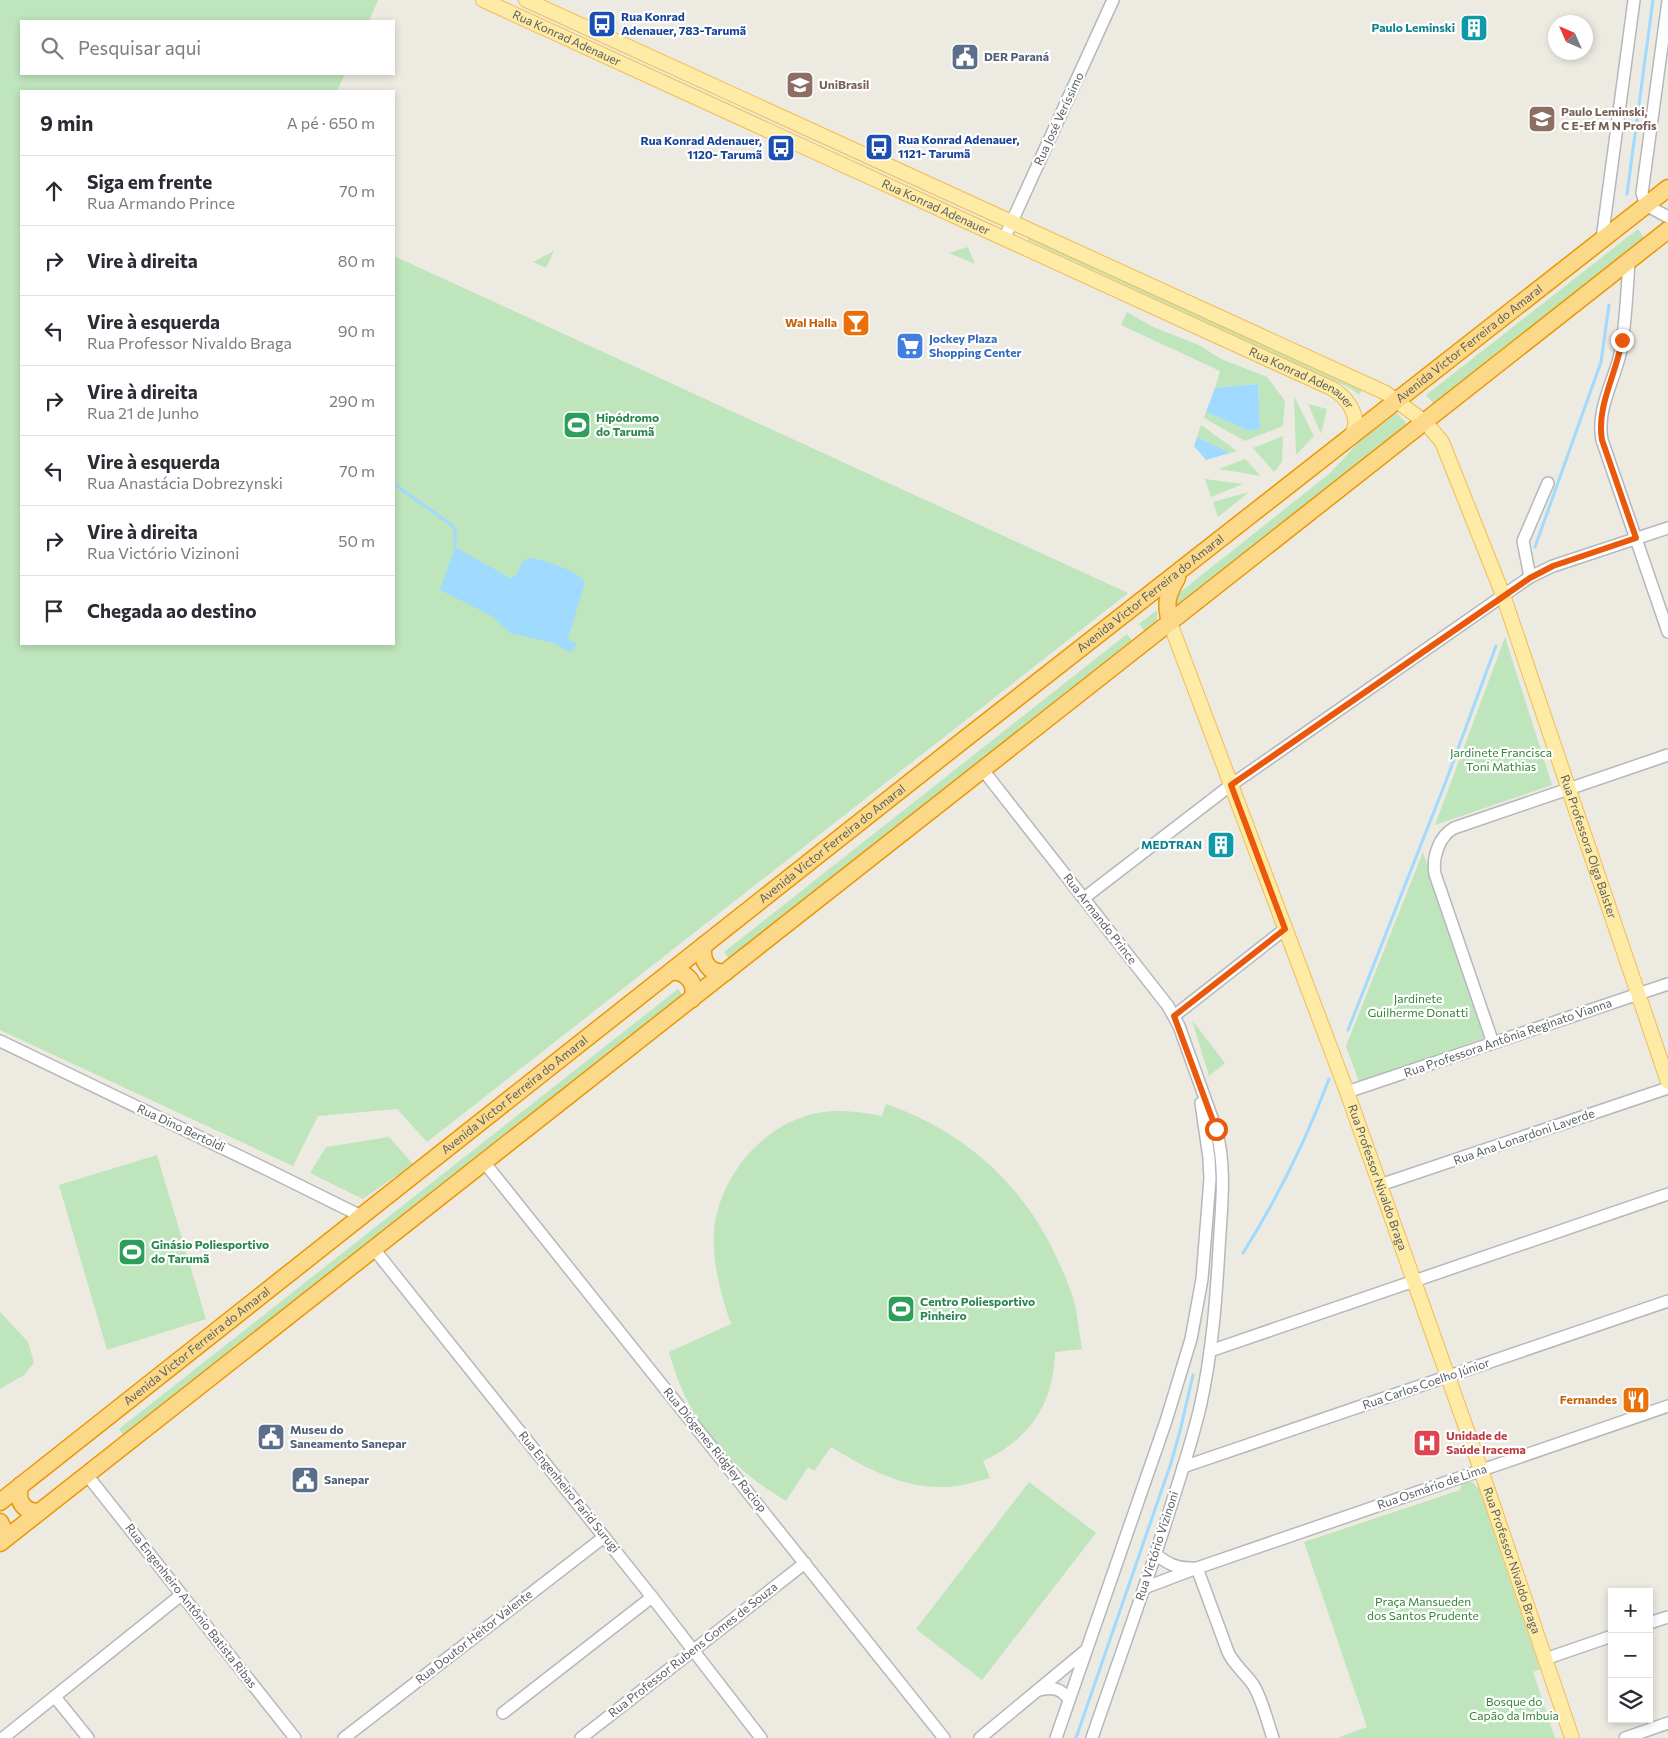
<!DOCTYPE html>
<html lang="pt">
<meta charset="utf-8">
<style>
:root{--surface:#fff;--page:#f2f2f3;--text:#2b2b33;--muted:#7c7c81;--line:#e1e1e2}
body{margin:0;font-family:Commissioner,sans-serif;background:var(--page);color:var(--text)}
.controls{position:absolute;right:15px;bottom:15px;display:grid;overflow:hidden;border-radius:0px;box-shadow:0 2px 8px #0003}
.controls button{width:45px;height:45px;display:grid;place-items:center;padding:0;border:0;border-bottom:1px solid var(--line);background:var(--surface);color:var(--text);font:25px sans-serif}
.compass{position:absolute;left:1548px;top:15px;width:45px;height:45px;border-radius:50%;background:var(--surface);box-shadow:0 2px 8px #0003;rotate:315deg}
.stop{position:absolute;width:15px;height:15px;margin:-11px;border:4px solid #ea580c;border-radius:50%;background:#fff}
.stop.end{background:#ea580c;border-color:#fff;box-shadow:0 1px 5px #0008}
.list{margin:0;padding:0;list-style:none}
h2{display:flex;justify-content:space-between;align-items:center;height:65px;margin:0;padding:0 20px;font-size:21px}
h2 small{font-size:16px;font-weight:400;color:var(--muted)}
.list li{display:grid;grid-template-columns:32px 1fr auto;gap:15px;align-items:center;box-sizing:border-box;height:70px;padding:0 20px;border-top:1px solid var(--line)}
.list b{display:block;font-size:19px;white-space:nowrap}
.list p{margin:0;font-size:16px;white-space:nowrap;color:var(--muted)}
.list em{font-size:16px;font-style:normal;color:var(--muted)}
.icon{flex:none;width:28px;height:28px;fill:none;stroke:currentColor;stroke-width:2;stroke-linecap:round;stroke-linejoin:round}
.map{position:relative;flex:none;width:1668px;height:1738px;overflow:hidden}
.search{position:absolute;background:var(--surface);box-shadow:0 2px 8px #0003;left:20px;top:20px;width:375px;height:55px;display:flex;align-items:center;gap:12px;box-sizing:border-box;padding:0 18px;border-radius:0px;color:var(--muted);font-size:19px}
.panel{position:absolute;background:var(--surface);box-shadow:0 2px 8px #0003;left:20px;top:90px;width:375px;height:555px;border-radius:0px}
.map>svg:first-child{display:block}
.green{fill:#bfe5bd}
.water{fill:#a0dafe}
.lines{fill:none;stroke-linecap:round;stroke-linejoin:round}
.stream{stroke:#a0dafe;stroke-width:3}
.minor-casing{stroke:#b4b8bc;stroke-width:14}
.major-casing{stroke:#f0be57;stroke-width:16}
.highway-casing{stroke:#ec9702;stroke-width:19}
.minor{stroke:#fff;stroke-width:11}
.major{stroke:#feeba5;stroke-width:14}
.highway{stroke:#fcd989;stroke-width:16}
.route{stroke:#ea580c;stroke-width:6}
.labels{text-anchor:middle;stroke-width:4.5;stroke-linejoin:round;paint-order:stroke}
.transit-label{font-size:12px;font-weight:bold;fill:#164399;stroke:#fff;text-anchor:start}
.culture-label{font-size:12px;font-weight:bold;fill:#0d838f;stroke:#fff;text-anchor:end}
.street-label{font-size:12px;fill:#5a5e62;stroke:#fff}
.service-label{font-size:12px;font-weight:bold;fill:#4e5e75;stroke:#fff;text-anchor:start}
.education-label{font-size:12px;font-weight:bold;fill:#785e54;stroke:#fff;text-anchor:start}
.food-label{font-size:12px;font-weight:bold;fill:#c56008;stroke:#fff;text-anchor:end}
.shop-label{font-size:12px;font-weight:bold;fill:#366cbe;stroke:#fff;text-anchor:start}
.leisure-label{font-size:12px;font-weight:bold;fill:#27864d;stroke:#fff;text-anchor:start}
.park-label{font-size:12px;fill:#368536;stroke:#fff}
.health-label{font-size:12px;font-weight:bold;fill:#be3a42;stroke:#fff;text-anchor:start}
</style>
<div class="map">
<svg width="1668" height="1738" viewBox="0 0 1668 1738">
<rect width="100%" height="100%" fill="#edeae1"/>
<!-- green -->
<g class="green">
<path d="M0,0h378l-9,21h-348v53h324l-8,17h-316v553h373v-388l734,337 -701,549 -30,-33 -79,7 -25,50 -293,-136z"/>
<path d="M1638,229l7,10 -210,166 -9,-10z"/>
<path d="M1029,237l333,153 -3,5 -9,-7 -322,-148z"/>
<path d="M968,247l7,17 -26,-11z"/>
<path d="M554,251l-8,17 -13,-6z"/>
<path d="M1127,312l26,15 46,18 22,14 46,18 18,24 -2,25 -38,15 -41,-23 2,-6 44,19 10,-3 -2,-44 -43,4 5,-17 -99,-46z"/>
<path d="M1294,396l20,40 -18,19z"/>
<path d="M1308,404l19,5 -6,25z"/>
<path d="M1397,413l11,12 -232,185 -2,-13 155,-123 31,-33z"/>
<path d="M1201,425l36,26 -7,2 -33,-16z"/>
<path d="M1283,436l-1,26 -8,10 -21,-24z"/>
<path d="M1245,459l16,17 -42,-7z"/>
<path d="M1205,479l38,5 -32,13z"/>
<path d="M1249,492l-31,25 -5,-15z"/>
<path d="M1157,610v15l-11,8 -7,-9z"/>
<path d="M1127,634l7,9 -403,319 -7,-10z"/>
<path d="M1505,637l47,148 -117,40z"/>
<path d="M1423,852l61,186 -125,44 -13,-36z"/>
<path d="M678,989l5,7 -92,77 -468,362 -4,-6z"/>
<path d="M1192,1020l33,43 -16,13z"/>
<path d="M886,1104c80,28 141,83 174,161 5,11 10,23 14,36 4,16 5,32 8,48l-27,3c-1,51 -25,87 -72,109l7,17c-9,2 -18,5 -27,7 -49,9 -91,-13 -132,-38l-17,24 -6,-4 -22,34c-61,-37 -98,-80 -117,-149l62,-28c-10,-30 -19,-60 -17,-93 5,-54 49,-108 104,-118 22,-4 42,-1 64,3z"/>
<path d="M389,1137l24,27 -50,35 -53,-26 16,-26z"/>
<path d="M157,1155l49,164 -99,31 -48,-165z"/>
<path d="M0,1312l28,30 6,21 -10,12 -24,14z"/>
<path d="M1029,1482l67,51 -114,147 -66,-51z"/>
<path d="M1466,1482h6l7,7 61,180 -7,3 22,66h-218l30,-11 -63,-185 156,-52 2,-7z"/>
</g>
<!-- water -->
<g class="water">
<path d="M1258,384l2,44 -10,3 -44,-19 9,-24z"/>
<path d="M1197,437l33,16 -24,7 -12,-14z"/>
<path d="M455,547l55,31 6,-2 6,-14 6,-4c14,1 52,13 57,25l-17,56 9,5 -7,9 -17,-10 -43,-10 -18,-17 -52,-26z"/>
</g>
<g class="lines">
<!-- stream -->
<g class="stream">
<path d="M1627,194l26,-194"/>
<path d="M394,484l59,42 2,4v17"/>
<path d="M1535,547l66,-185 8,-57"/>
<path d="M1348,1030l98,-249 50,-135"/>
<path d="M1243,1253c35,-56 63,-112 86,-174"/>
<path d="M1076,1738l95,-275 9,-32 13,-56"/>
</g>
<defs>
<g id="minor">
<path d="M1668,1l-26,192 4,12 22,12"/>
<path d="M1004,239l109,-239"/>
<path d="M1602,239l32,-239"/>
<path d="M1629,261c-2,29 -3,60 -8,89 -6,30 -25,58 -19,90l66,192"/>
<path d="M1530,577l-7,-36 25,-58"/>
<path d="M983,770l185,236 11,20 37,103c11,40 5,80 3,120 -3,52 -7,104 -18,154 -8,36 -20,71 -31,106 -24,77 -52,153 -78,229"/>
<path d="M1084,898l147,-113 299,-208 23,-11 115,-38"/>
<path d="M1174,1016l111,-87"/>
<path d="M0,1041l264,127 97,48"/>
<path d="M1493,1043l-58,-169c-3,-16 4,-38 19,-46l214,-73"/>
<path d="M1347,1092l321,-108"/>
<path d="M484,1162l460,576"/>
<path d="M1380,1185l288,-97"/>
<path d="M374,1249l278,348 109,141"/>
<path d="M1210,1351l458,-157"/>
<path d="M1183,1467l485,-166"/>
<path d="M87,1475l208,263"/>
<path d="M1155,1554c12,9 22,15 37,14"/>
<path d="M1197,1568l31,84c6,13 18,22 26,34 9,16 13,35 19,52"/>
<path d="M1144,1588l53,-20 471,-162"/>
<path d="M1649,1623l19,-6"/>
<path d="M1545,1659l67,-23"/>
<path d="M1040,1690c13,-3 20,-2 29,9"/>
<path d="M55,1697l33,41"/>
<path d="M503,1713l149,-116"/>
<path d="M3,1738l178,-143"/>
<path d="M344,1738l260,-201"/>
<path d="M581,1738l224,-175"/>
<path d="M980,1738l105,-87"/>
<path d="M1056,1738l110,-317 25,-82 11,-60 8,-100 -1,-21 -8,-55"/>
<path d="M1625,1738l43,-15"/>
</g>
<g id="major">
<path id="s1" d="M483,0l850,389c16,10 32,33 15,50"/>
<path id="s2" d="M526,0l860,393 39,29 17,20 61,153 165,487"/>
<path id="s3" d="M1170,623l177,469 134,378 91,268"/>
</g>
<g id="highway">
<path d="M1170,623c-5,-21 -3,-27 7,-45"/>
<path d="M704,945c-4,15 5,30 22,27"/>
<path d="M671,972c15,-2 27,12 21,27"/>
<path d="M21,1485c-6,14 2,27 18,27"/>
<path id="s4" d="M0,1502l961,-760 707,-554"/>
<path d="M0,1522l4,9 -2,10"/>
<path d="M0,1543l1668,-1313"/>
</g>
</defs>
<!-- minor casing -->
<use href="#minor" class="minor-casing"/>
<!-- major casing -->
<use href="#major" class="major-casing"/>
<!-- highway casing -->
<use href="#highway" class="highway-casing"/>
<!-- minor -->
<use href="#minor" class="minor"/>
<!-- major -->
<use href="#major" class="major"/>
<!-- highway -->
<use href="#highway" class="highway"/>
</g>
<g class="lines">
<!-- route -->
<path class="route" d="M1216,1129l-42,-113 111,-87 -54,-144 299,-207 23,-12 83,-28 -34,-98c-6,-34 15,-67 20,-100"/>
</g>
<!-- icons -->
<defs>
<symbol id="bus-square" viewBox="-11 -11 22 22"><rect x="-9" y="-9" width="18" height="18" rx="4" fill="#1a4fb4" stroke="#fff"/><path d="M-5-6H5V4H4V6H2V4H-2V6H-4V4H-5ZM-3.5-4V0h7V-4ZM-3.5 1.2v1.5H-2V1.2ZM2 1.2v1.5H3.5V1.2Z" fill="#fff"/></symbol>
<symbol id="building-square" viewBox="-11 -11 22 22"><rect x="-9" y="-9" width="18" height="18" rx="4" fill="#0f9aa8" stroke="#fff"/><path d="M-4-6H4V6H1V3H-1V6H-4ZM-2.5-4.3h1.7v1.8h-1.7ZM.8-4.3h1.7v1.8H.8ZM-2.5-1h1.7V.8h-1.7ZM.8-1h1.7V.8H.8Z" fill="#fff"/></symbol>
<symbol id="civic-square" viewBox="-11 -11 22 22"><rect x="-9" y="-9" width="18" height="18" rx="4" fill="#5c6f8a" stroke="#fff"/><path d="M-.6-6.5H3V-4.5H.6V-3L4-1V1h2V6H-6V1h2V-1L-.6-3ZM-1.2 2.5V6h2.4V2.5Z" fill="#fff"/></symbol>
<symbol id="university-square" viewBox="-11 -11 22 22"><rect x="-9" y="-9" width="18" height="18" rx="4" fill="#8d6e63" stroke="#fff"/><path d="M0-5L7-2L0 1L-7-2ZM-4 1L0 2.5L4 1V4Q0 6-4 4Z" fill="#fff"/></symbol>
<symbol id="school-square" viewBox="-11 -11 22 22"><rect x="-9" y="-9" width="18" height="18" rx="4" fill="#8d6e63" stroke="#fff"/><path d="M0-5L7-2L0 1L-7-2ZM-4 1L0 2.5L4 1V4Q0 6-4 4Z" fill="#fff"/></symbol>
<symbol id="bar-square" viewBox="-11 -11 22 22"><rect x="-9" y="-9" width="18" height="18" rx="4" fill="#e8710a" stroke="#fff"/><path d="M-6-5H6L.8 .8V4.5H3.5V6h-7V4.5H-.8V.8Z" fill="#fff"/></symbol>
<symbol id="supermarket-square" viewBox="-11 -11 22 22"><rect x="-9" y="-9" width="18" height="18" rx="4" fill="#3f7fe0" stroke="#fff"/><path d="M-6-5.5h2.5l.6 2H6L4.5 2H-2.5L-4.4-4H-6ZM-1.5 3.2a1.3 1.3 0 1 0 .1 0ZM3 3.2a1.3 1.3 0 1 0 .1 0Z" fill="#fff"/></symbol>
<symbol id="stadium-square" viewBox="-11 -11 22 22"><rect x="-9" y="-9" width="18" height="18" rx="4" fill="#2e9e5b" stroke="#fff"/><path d="M0-5a6.5 5 0 1 0 0 10a6.5 5 0 1 0 0-10ZM-3.5-1.8h7v3.6h-7Z" fill="#fff"/></symbol>
<symbol id="restaurant-square" viewBox="-11 -11 22 22"><rect x="-9" y="-9" width="18" height="18" rx="4" fill="#e8710a" stroke="#fff"/><path d="M-5-6h1v4h1v-4h1v4h1v-4h1v5L-1.5 .5V6h-2V.5L-5-1ZM5-6V6H3V1.5H1.5Q1.5-4 5-6Z" fill="#fff"/></symbol>
<symbol id="hospital-square" viewBox="-11 -11 22 22"><rect x="-9" y="-9" width="18" height="18" rx="4" fill="#e0444e" stroke="#fff"/><path d="M-5-5h3v3.5h4V-5h3V5h-3V1.5h-4V5h-3Z" fill="#fff"/></symbol>
</defs>
<g fill-rule="evenodd">
<use href="#bus-square" x="586" y="8" width="32" height="32"/>
<use href="#building-square" x="1458" y="12" width="32" height="32"/>
<use href="#civic-square" x="949" y="41" width="32" height="32"/>
<use href="#university-square" x="784" y="69" width="32" height="32"/>
<use href="#school-square" x="1526" y="103" width="32" height="32"/>
<use href="#bus-square" x="863" y="131" width="32" height="32"/>
<use href="#bus-square" x="765" y="132" width="32" height="32"/>
<use href="#bar-square" x="840" y="307" width="32" height="32"/>
<use href="#supermarket-square" x="894" y="330" width="32" height="32"/>
<use href="#stadium-square" x="561" y="409" width="32" height="32"/>
<use href="#building-square" x="1205" y="829" width="32" height="32"/>
<use href="#stadium-square" x="116" y="1236" width="32" height="32"/>
<use href="#stadium-square" x="885" y="1293" width="32" height="32"/>
<use href="#restaurant-square" x="1620" y="1384" width="32" height="32"/>
<use href="#civic-square" x="255" y="1421" width="32" height="32"/>
<use href="#hospital-square" x="1411" y="1427" width="32" height="32"/>
<use href="#civic-square" x="289" y="1464" width="32" height="32"/>
</g>
<g class="labels">
<!-- transit labels -->
<g class="transit-label">
<text x="621" y="21">Rua Konrad<tspan x="621" dy="14">Adenauer, 783-Tarumã</tspan></text>
<text x="898" y="144">Rua Konrad Adenauer,<tspan x="898" dy="14">1121- Tarumã</tspan></text>
<text x="762" y="145" text-anchor="end">Rua Konrad Adenauer,<tspan x="762" dy="14">1120- Tarumã</tspan></text>
</g>
<!-- culture labels -->
<g class="culture-label">
<text x="1455" y="32">Paulo Leminski</text>
<text x="1202" y="849">MEDTRAN</text>
</g>
<!-- street labels -->
<g class="street-label">
<text dy="4" stroke="none"><textPath href="#s1" startOffset="92">Rua Konrad Adenauer</textPath></text>
<text transform="translate(1059 119) rotate(-65)" y="4">Rua José Veríssimo</text>
<text dy="4" stroke="none"><textPath href="#s1" startOffset="498">Rua Konrad Adenauer</textPath></text>
<text dy="4" stroke="none"><textPath href="#s4" startOffset="1871">Avenida Victor Ferreira do Amaral</textPath></text>
<text dy="4" stroke="none"><textPath href="#s1" startOffset="902">Rua Konrad Adenauer</textPath></text>
<text dy="4" stroke="none"><textPath href="#s4" startOffset="1466">Avenida Victor Ferreira do Amaral</textPath></text>
<text dy="4" stroke="none"><textPath href="#s4" startOffset="1061">Avenida Victor Ferreira do Amaral</textPath></text>
<text dy="4" stroke="none"><textPath href="#s2" startOffset="1451">Rua Professora Olga Balster</textPath></text>
<text transform="translate(1100 919) rotate(52)" y="4">Rua Armando Prince</text>
<text transform="translate(1508 1038) rotate(-19)" y="4">Rua Professora Antônia Reginato Vianna</text>
<text dy="4" stroke="none"><textPath href="#s4" startOffset="656">Avenida Victor Ferreira do Amaral</textPath></text>
<text transform="translate(181 1128) rotate(25)" y="4">Rua Dino Bertoldi</text>
<text transform="translate(1524 1137) rotate(-19)" y="4">Rua Ana Lonardoni Laverde</text>
<text dy="4" stroke="none"><textPath href="#s3" startOffset="592">Rua Professor Nivaldo Braga</textPath></text>
<text dy="4" stroke="none"><textPath href="#s4" startOffset="251">Avenida Victor Ferreira do Amaral</textPath></text>
<text transform="translate(1426 1384) rotate(-19)" y="4">Rua Carlos Coelho Júnior</text>
<text transform="translate(715 1450) rotate(51)" y="4">Rua Diógenes Ridgley Raciop</text>
<text transform="translate(1432 1487) rotate(-19)" y="4">Rua Osmário de Lima</text>
<text transform="translate(569 1492) rotate(51)" y="4">Rua Engenheiro Farid Surugi</text>
<text transform="translate(1157 1546) rotate(-72)" y="4">Rua Victório Vizinoni</text>
<text dy="4" stroke="none"><textPath href="#s3" startOffset="998">Rua Professor Nivaldo Braga</textPath></text>
<text transform="translate(191 1606) rotate(52)" y="4">Rua Engenheiro Antônio Batista Ribas</text>
<text transform="translate(474 1637) rotate(-38)" y="4">Rua Doutor Heitor Valente</text>
<text transform="translate(693 1650) rotate(-38)" y="4">Rua Professor Rubens Gomes de Souza</text>
</g>
<!-- service labels -->
<g class="service-label">
<text x="984" y="61">DER Paraná</text>
<text x="290" y="1434">Museu do<tspan x="290" dy="14">Saneamento Sanepar</tspan></text>
<text x="324" y="1484">Sanepar</text>
</g>
<!-- education labels -->
<g class="education-label">
<text x="819" y="89">UniBrasil</text>
<text x="1561" y="116">Paulo Leminski,<tspan x="1561" dy="14">C E-Ef M N Profis</tspan></text>
</g>
<!-- food labels -->
<g class="food-label">
<text x="837" y="327">Wal Halla</text>
<text x="1617" y="1404">Fernandes</text>
</g>
<!-- shop labels -->
<g class="shop-label">
<text x="929" y="343">Jockey Plaza<tspan x="929" dy="14">Shopping Center</tspan></text>
</g>
<!-- leisure labels -->
<g class="leisure-label">
<text x="596" y="422">Hipódromo<tspan x="596" dy="14">do Tarumã</tspan></text>
<text x="151" y="1249">Ginásio Poliesportivo<tspan x="151" dy="14">do Tarumã</tspan></text>
<text x="920" y="1306">Centro Poliesportivo<tspan x="920" dy="14">Pinheiro</tspan></text>
</g>
<!-- park labels -->
<g class="park-label">
<text x="1501" y="757">Jardinete Francisca<tspan x="1501" dy="14">Toni Mathias</tspan></text>
<text x="1418" y="1003">Jardinete<tspan x="1418" dy="14">Guilherme Donatti</tspan></text>
<text x="1423" y="1606">Praça Mansueden<tspan x="1423" dy="14">dos Santos Prudente</tspan></text>
<text x="1514" y="1706">Bosque do<tspan x="1514" dy="14">Capão da Imbuia</tspan></text>
</g>
<!-- health labels -->
<g class="health-label">
<text x="1446" y="1440">Unidade de<tspan x="1446" dy="14">Saúde Iracema</tspan></text>
</g>
</g>
</svg>
<div class="controls">
<button>+</button>
<button>−</button>
<button><svg class="icon" aria-label="layers" viewBox="0 0 24 24"><path d="M12 4l9 5-9 5-9-5zM3 14l9 5 9-5"/></svg></button>
</div>
<svg class="compass" viewBox="-18 -18 36 36"><path d="M0-13l5 13h-10z" fill="#e53935"/><path d="M0 13l5-13h-10z" fill="#7c7c81"/></svg>
<div class="stop" style="left:1216px;top:1129px"></div>
<div class="stop end" style="left:1622px;top:340px"></div>
<div class="search"><svg class="icon" aria-label="search" viewBox="0 0 24 24"><circle cx="10" cy="10" r="6"/><path d="M15 15l6 6"/></svg>Pesquisar aqui</div>
<section class="panel">
<h2>9 min<small>A pé · 650 m</small></h2>
<ul class="list">
<li><svg class="icon" aria-label="ahead" viewBox="0 0 24 24"><path d="M12 20V5M6 11l6-6 6 6"/></svg><div><b>Siga em frente</b><p>Rua Armando Prince</p></div><em>70 m</em></li>
<li><svg class="icon" aria-label="right" viewBox="0 0 24 24"><path d="M7 20v-9h11M14 6l5 5-5 5"/></svg><div><b>Vire à direita</b></div><em>80 m</em></li>
<li><svg class="icon" aria-label="left" viewBox="0 0 24 24"><path d="M17 20v-9H6M10 6l-5 5 5 5"/></svg><div><b>Vire à esquerda</b><p>Rua Professor Nivaldo Braga</p></div><em>90 m</em></li>
<li><svg class="icon" aria-label="right" viewBox="0 0 24 24"><path d="M7 20v-9h11M14 6l5 5-5 5"/></svg><div><b>Vire à direita</b><p>Rua 21 de Junho</p></div><em>290 m</em></li>
<li><svg class="icon" aria-label="left" viewBox="0 0 24 24"><path d="M17 20v-9H6M10 6l-5 5 5 5"/></svg><div><b>Vire à esquerda</b><p>Rua Anastácia Dobrezynski</p></div><em>70 m</em></li>
<li><svg class="icon" aria-label="right" viewBox="0 0 24 24"><path d="M7 20v-9h11M14 6l5 5-5 5"/></svg><div><b>Vire à direita</b><p>Rua Victório Vizinoni</p></div><em>50 m</em></li>
<li><svg class="icon" aria-label="arrive" viewBox="0 0 24 24"><path d="M6 21V4h12l-3 4 3 4H6"/></svg><div><b>Chegada ao destino</b></div></li>
</ul>
</section>
</div>
